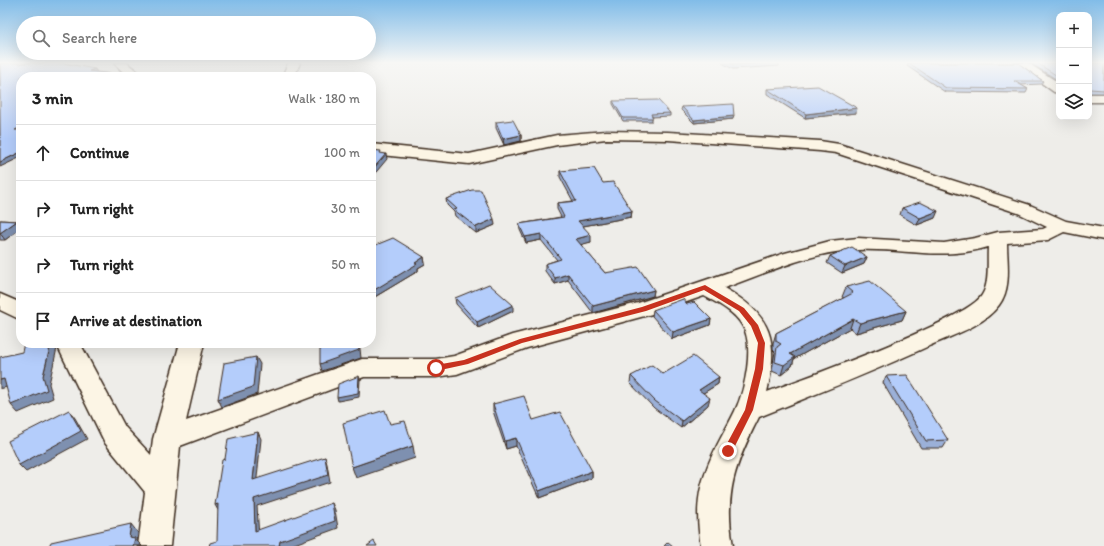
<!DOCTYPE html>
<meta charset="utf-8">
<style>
:root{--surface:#fff;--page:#f2f2f2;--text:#222;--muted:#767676;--line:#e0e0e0}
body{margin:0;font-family:Itim,sans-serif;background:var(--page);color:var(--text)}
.controls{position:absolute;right:12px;top:12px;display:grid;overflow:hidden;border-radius:8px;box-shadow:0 4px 16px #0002}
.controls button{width:36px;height:36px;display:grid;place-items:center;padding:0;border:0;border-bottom:1px solid var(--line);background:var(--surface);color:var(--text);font:20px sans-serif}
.stop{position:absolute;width:12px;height:12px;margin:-9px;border:3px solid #c8321e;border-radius:50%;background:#fff}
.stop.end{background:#c8321e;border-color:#fff;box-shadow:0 1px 4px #0008}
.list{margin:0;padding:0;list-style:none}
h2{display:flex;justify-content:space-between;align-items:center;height:52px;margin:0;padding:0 16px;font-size:17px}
h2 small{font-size:13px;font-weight:400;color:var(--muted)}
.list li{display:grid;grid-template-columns:26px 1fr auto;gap:12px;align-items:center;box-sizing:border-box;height:56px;padding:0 16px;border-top:1px solid var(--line)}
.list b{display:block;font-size:15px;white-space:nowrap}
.list em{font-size:13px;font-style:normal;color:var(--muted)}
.icon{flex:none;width:22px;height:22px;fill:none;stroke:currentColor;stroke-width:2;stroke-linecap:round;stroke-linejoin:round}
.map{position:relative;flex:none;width:1104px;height:546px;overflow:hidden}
.search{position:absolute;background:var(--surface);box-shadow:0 4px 16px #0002;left:16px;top:16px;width:360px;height:44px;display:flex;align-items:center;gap:10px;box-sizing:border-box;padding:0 14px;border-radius:22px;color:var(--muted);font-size:15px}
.panel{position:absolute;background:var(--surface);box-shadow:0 4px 16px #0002;left:16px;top:72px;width:360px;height:276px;border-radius:16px}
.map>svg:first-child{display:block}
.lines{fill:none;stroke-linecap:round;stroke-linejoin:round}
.street-casing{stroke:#3b2a1e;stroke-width:3}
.street{fill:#fcf5e5;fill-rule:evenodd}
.wall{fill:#9bb0d8;stroke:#3b2a1e}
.shaded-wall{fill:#7e90b0;stroke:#3b2a1e}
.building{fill:#b4cdfb;stroke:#3b2a1e}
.route{fill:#c8321e}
</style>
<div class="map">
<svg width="1104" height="546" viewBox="0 0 1104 546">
<rect width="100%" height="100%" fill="#eeede9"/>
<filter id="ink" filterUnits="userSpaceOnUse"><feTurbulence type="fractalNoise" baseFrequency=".025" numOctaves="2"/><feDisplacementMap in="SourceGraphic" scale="8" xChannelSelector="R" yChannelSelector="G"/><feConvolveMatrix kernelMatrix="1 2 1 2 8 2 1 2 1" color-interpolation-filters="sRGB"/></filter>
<g filter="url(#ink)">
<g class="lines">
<defs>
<g id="street">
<path d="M114,63h13l17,14h-16z"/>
<path d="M288,63h12l-6,14h-12z"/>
<path d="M1014,63h14l31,20v10l-5,-1z"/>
<rect x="1089" y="94" width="15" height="8"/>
<path d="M606,131l62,1 152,9 19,3 191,61 36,16 38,7v12l-40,-8 -16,8 -41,3c0,20 5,45 -8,62 -17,22 -46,30 -70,41 -56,26 -113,48 -170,71 -24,47 -35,76 -26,129h-32c-4,-25 -5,-48 4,-72 7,-23 20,-42 30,-63 10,-21 20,-66 7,-86 -8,-14 -25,-22 -38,-29l-52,18 -125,34 -70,26 -21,3h-72l-184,69 -10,100h-32l7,-54 -40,-49 -49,-100h24l45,84 26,28 2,-16 27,-96h24l-18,78 176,-62h74l18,-3 58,-21 126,-32 147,-50 45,-12 28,-3 86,5 31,-5 23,-6 45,-3 4,-2 -29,-14 -182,-60 -16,-2 -152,-11 -62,-1 -49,6 -88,19 -98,-10v-10l98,10 88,-19zM988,247c-1,14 2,36 -6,48 -14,25 -180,84 -215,97 12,-52 5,-77 -43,-104 43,-15 88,-37 134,-38 46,-2 83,11 130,-3z"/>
<path d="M0,294l21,9v17l-21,-10z"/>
</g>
</defs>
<!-- street casing -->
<use href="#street" class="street-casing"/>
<!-- street -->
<use href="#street" class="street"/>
</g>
<!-- wall -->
<g class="wall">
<path d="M722,63h57v3l-46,3z"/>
<path d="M908,63h110l25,18 -2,3 -21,1 8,4 -2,4 -81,-1 -38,-26z"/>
<path d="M1030,63h29v18z"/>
<rect x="1089" y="63" width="15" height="30"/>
<path d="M767,89l89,24 -51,5 -38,-24z"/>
<path d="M613,101l57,12v3l-18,1v4h-29l-10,-17z"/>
<path d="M682,107l51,12 -39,4 -13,-13z"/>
<path d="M496,122l25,13v6l-17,4 -8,-17z"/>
<path d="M560,171l43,12 29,28 -1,6 -48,9 8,16 -11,2 25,29 49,17 -1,6 -60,17 -25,-33 -13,4 -10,-13v-7l12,-4 -16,-20 -15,3 -6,-13 -1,-6 42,-7 -4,-8v-6l16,-2 -13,-24z"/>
<path d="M446,199l49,26 -19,8 -21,-17 -1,-4 -7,-7z"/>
<path d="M902,208l33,10 -18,7 -17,-10z"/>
<path d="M0,220l17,1 4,7 -16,12h-5z"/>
<path d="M371,247l53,10 1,7 -7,4v3l-45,27 -2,-1z"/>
<path d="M830,256l37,1 -3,7 -22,9 -15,-10z"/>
<path d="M846,287l60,24 -4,9 -46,13 -6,-5 -56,31 -2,7 -11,9 -9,-4 2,-14 1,-5 -2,-2v-7l3,-10 68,-35 -2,-1z"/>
<path d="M455,298l58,13 -35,17 -22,-24z"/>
<path d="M687,304l24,15 -1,6 -38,14 -20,-23 1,-6z"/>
<path d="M663,374l56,3 -1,7 -15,9 5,12 -27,23 -27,-20 -24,-25 1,-7z"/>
<path d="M886,376l62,64 -5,8h-22l-38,-65z"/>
<path d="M493,404l40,16 59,51v7l-53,20 -23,-52 -10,3 -13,-38z"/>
</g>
<!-- shaded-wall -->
<g class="shaded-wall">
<path d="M95,69l2,3 -8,-1z"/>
<path d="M857,108l-1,5 -51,5 1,-4z"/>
<path d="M734,116l-1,3 -39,4v-3z"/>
<path d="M521,135v6l-17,4 -1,-6z"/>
<path d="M21,152v5l-21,10v-5z"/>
<path d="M386,154l1,5 -15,18 -1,-6z"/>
<path d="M632,211l-1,6 -53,10v-6z"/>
<path d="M938,211l-3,7 -18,7 3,-7z"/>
<path d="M494,219l1,6 -19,8v-6z"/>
<path d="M17,221l4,7 -16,12 -5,-7z"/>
<path d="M541,234v6l-15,3 -1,-6z"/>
<path d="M591,235v7l-15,4v-7z"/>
<path d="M424,257l1,7 -7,4v3l-45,27 -2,-6 44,-29z"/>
<path d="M867,257l-3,7 -22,9 3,-7z"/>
<path d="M568,274v6l-13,4v-6z"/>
<path d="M654,290l-1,6 -60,17v-7z"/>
<path d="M513,305v6l-35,17 -1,-6z"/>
<path d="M906,311l-4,9 -46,13 4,-10z"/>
<path d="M711,319l-1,6 -38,14 1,-7z"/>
<path d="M853,319l-3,9 -56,31 -2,7 -11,9 3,-10 6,-11z"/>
<path d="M51,343h3l3,5 -8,36 4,14 -35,15 -7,-8 32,-29z"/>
<path d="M359,343l1,6 1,9 -39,13 -2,-7z"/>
<path d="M256,357l4,7 -3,30 -35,13 -4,-8z"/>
<path d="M359,376l1,4 -1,17 -21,4 -1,-4z"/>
<path d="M719,377l-1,7 -21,13 2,-7z"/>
<path d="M4,379l6,7 -10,3v-9z"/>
<path d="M710,398l-2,7 -27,23 1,-7z"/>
<path d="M69,410l6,8 12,21 -61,33 -7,-7z"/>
<path d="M258,432l3,7 -5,48 -3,-7z"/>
<path d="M516,438v8l-10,3 -1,-8z"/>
<path d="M413,446l2,12 -59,20 -4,-11z"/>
<path d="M325,457l2,7 3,18 -73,24 2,32 -4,-7 -1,-32z"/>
<path d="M592,471v7l-53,20v-7z"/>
<path d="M332,503l3,7 3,18 -49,18h-10l1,-5z"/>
<path d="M218,504l1,8 -4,-7z"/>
<path d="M131,524l7,9 -1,8 5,5h-9l-4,-9z"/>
</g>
<!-- building -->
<g class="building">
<path d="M0,63h63l32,6 -6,2 42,5 -2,1h-108v50l-6,3h6v22l-21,10z"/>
<path d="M729,63h45l-40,2z"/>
<path d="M909,63h109l25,18h-29l14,8 -82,-1z"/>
<path d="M1037,63h22v14z"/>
<path d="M1089,63h15v27l-14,-1h-1z"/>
<path d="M818,86l39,22 -51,6 -39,-25z"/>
<path d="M658,100l12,13 -19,1 2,4h-30l-10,-17z"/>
<path d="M733,104l1,12 -40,4 -12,-13z"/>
<path d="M513,120l8,15 -18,4 -7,-17z"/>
<path d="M371,150l10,1 -1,2 6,1 -15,17z"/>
<path d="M594,168l9,15 10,-1 19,29 -54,10 13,14 -15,4 29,34 33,-6 16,23 -61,16 -25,-32 -13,4 -10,-14 16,-5 -20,-25 -16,3 -6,-13 45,-7 -7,-14 19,-2 -16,-30z"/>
<path d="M472,190h9l13,29 -18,8 -22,-17 3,-1 -11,-10z"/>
<path d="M920,202l18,9 -18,7 -18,-10z"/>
<path d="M0,220l17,1 -17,12z"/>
<path d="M393,238l31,19 -9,6 2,1 -46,28v-45z"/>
<path d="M852,247l15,10 -22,9 -15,-10z"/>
<path d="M870,281l36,30 -46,12 -7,-4 -63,35 5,3 -11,8 -9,-3 2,-15 4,-3 -5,-3v-8l77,-40 -7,-6z"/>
<path d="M489,284l24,21 -36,17 -22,-24z"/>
<path d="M683,299l4,5 7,-2 17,17 -38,13 -20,-22z"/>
<path d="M24,343h27l-8,33 4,14 -36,15 -7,-26 -4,1v-23l22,-5z"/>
<path d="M348,343h10l1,7 -39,14v-15z"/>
<path d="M693,356l26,21 -20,13 11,8 -28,23 -27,-20 -24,-25 21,-11 11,9z"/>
<path d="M256,357l-3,30 -35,12 6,-36z"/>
<path d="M907,375l41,65 -22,1 -40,-65z"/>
<path d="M359,376l-1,17 -21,4 1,-13z"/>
<path d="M524,396l9,24 27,-8 32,59 -53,20 -23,-53 -11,3 -12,-37z"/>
<path d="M69,410l12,21 -62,34 -11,-24z"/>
<path d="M385,410l5,14 15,-3 8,25 -61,21 -9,-44z"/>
<path d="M258,432l-5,48 72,-23 3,18 -74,24 1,32 77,-28 3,18 -55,20 -1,5h-70l1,-3 7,-2 1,-37 -3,1 7,-45 3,-1 3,-20z"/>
<path d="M131,524l-2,13 6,1 -2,8h-84l2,-4z"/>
<path d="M374,541l3,5h-10z"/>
<path d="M668,542l5,4h-9z"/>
</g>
</g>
<!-- sky -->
<linearGradient id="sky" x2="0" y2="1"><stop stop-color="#81bce8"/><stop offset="0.45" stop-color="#f7f7f5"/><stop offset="1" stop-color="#f7f7f5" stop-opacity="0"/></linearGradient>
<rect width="1104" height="139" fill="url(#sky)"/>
<!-- route -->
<path class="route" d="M705,285l39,23 14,17 7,18 -2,26 -10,41 -22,44 -3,1 -5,-4 22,-41 10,-41 3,-26 -7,-17 -12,-15 -35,-21 -58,21 -124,32 -54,21 -32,7 -4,-3 4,-3 28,-5 56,-21 122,-32z"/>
</svg>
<div class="controls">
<button>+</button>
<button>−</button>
<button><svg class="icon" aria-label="layers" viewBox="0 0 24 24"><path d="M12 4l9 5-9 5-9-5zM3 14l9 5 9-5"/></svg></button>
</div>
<div class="stop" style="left:436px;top:368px"></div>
<div class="stop end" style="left:728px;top:451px"></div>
<div class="search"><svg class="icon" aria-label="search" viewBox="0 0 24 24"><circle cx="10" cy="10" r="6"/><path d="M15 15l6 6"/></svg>Search here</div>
<section class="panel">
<h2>3 min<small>Walk · 180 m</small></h2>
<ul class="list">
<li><svg class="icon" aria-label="ahead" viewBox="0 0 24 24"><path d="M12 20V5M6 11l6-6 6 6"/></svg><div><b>Continue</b></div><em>100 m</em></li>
<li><svg class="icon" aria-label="right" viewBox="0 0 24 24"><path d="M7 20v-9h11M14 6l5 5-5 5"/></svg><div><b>Turn right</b></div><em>30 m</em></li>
<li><svg class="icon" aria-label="right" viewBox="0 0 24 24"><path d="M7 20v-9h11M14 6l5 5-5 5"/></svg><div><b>Turn right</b></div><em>50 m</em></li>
<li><svg class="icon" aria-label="arrive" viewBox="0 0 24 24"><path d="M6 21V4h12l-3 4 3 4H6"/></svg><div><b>Arrive at destination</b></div></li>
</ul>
</section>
</div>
